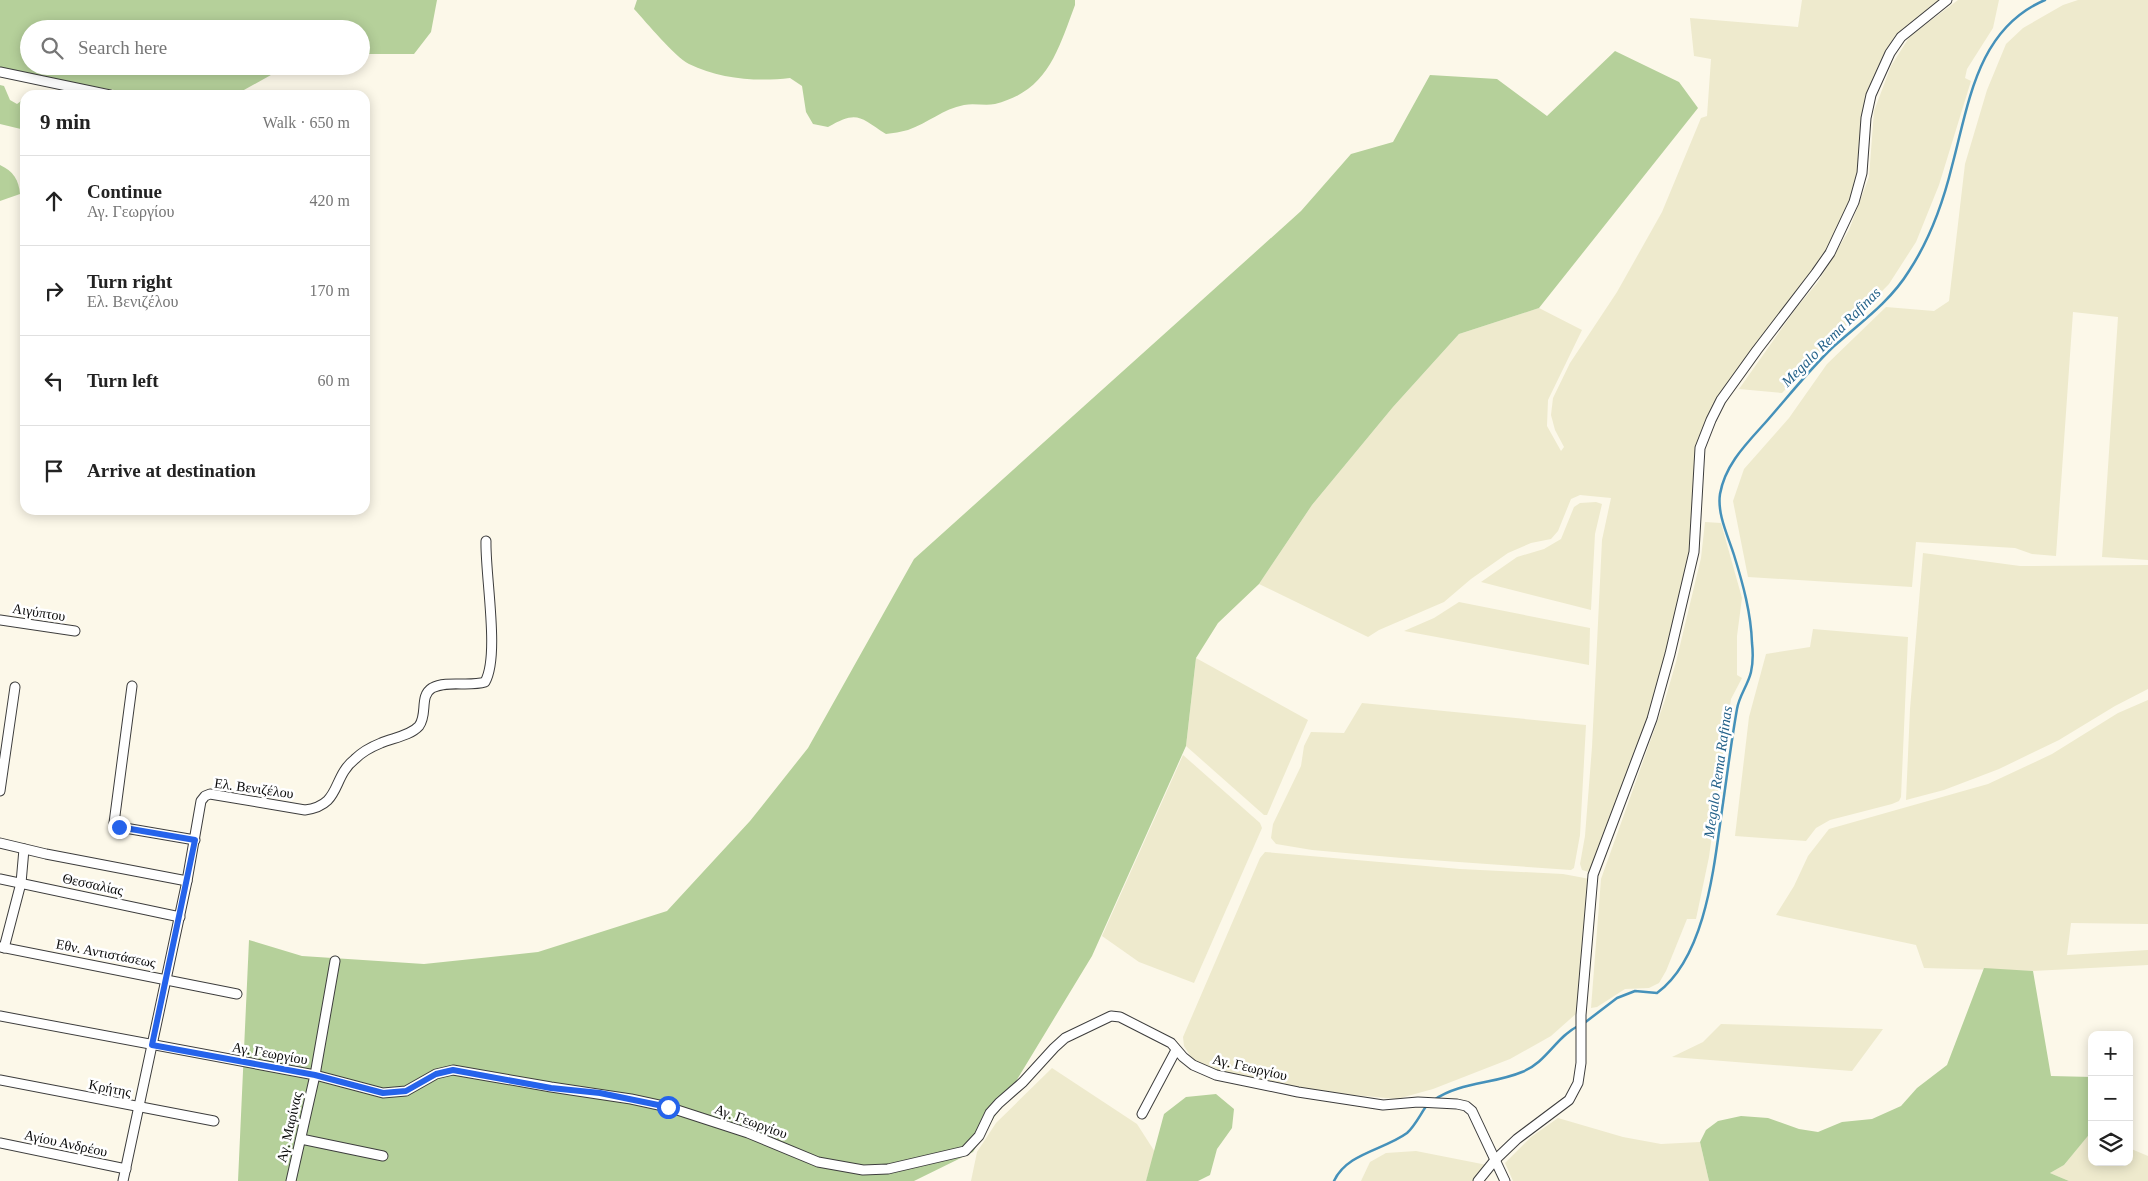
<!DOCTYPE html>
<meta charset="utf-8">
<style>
:root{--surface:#fff;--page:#f2f2f2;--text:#222;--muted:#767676;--line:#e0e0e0}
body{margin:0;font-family:Georgia,serif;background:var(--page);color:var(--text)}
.controls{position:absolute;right:15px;bottom:15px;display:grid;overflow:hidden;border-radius:10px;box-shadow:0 2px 12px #0003}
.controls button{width:45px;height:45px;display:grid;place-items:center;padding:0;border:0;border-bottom:1px solid var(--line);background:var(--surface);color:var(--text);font:25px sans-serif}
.stop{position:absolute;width:15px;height:15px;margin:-11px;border:4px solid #2563eb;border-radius:50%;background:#fff}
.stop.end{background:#2563eb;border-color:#fff;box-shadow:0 1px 5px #0008}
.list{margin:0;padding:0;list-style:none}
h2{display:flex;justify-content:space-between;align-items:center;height:65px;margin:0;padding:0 20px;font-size:21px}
h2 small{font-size:16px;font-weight:400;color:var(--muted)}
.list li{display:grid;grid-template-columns:32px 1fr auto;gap:15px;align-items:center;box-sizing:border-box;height:90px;padding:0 20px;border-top:1px solid var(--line)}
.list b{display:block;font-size:19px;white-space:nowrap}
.list p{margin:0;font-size:16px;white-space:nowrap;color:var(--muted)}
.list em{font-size:16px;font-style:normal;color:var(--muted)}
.icon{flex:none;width:28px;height:28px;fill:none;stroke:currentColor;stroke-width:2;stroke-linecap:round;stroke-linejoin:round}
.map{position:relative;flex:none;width:2148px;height:1181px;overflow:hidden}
.search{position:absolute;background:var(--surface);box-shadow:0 2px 12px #0003;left:20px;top:20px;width:350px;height:55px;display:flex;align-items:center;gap:12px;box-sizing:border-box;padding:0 18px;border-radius:28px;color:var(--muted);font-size:19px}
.panel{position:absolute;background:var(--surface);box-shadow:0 2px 12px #0003;left:20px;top:90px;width:350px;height:425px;border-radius:15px}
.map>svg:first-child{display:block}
.farmland{fill:#eeeacd}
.forest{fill:#b5d09a}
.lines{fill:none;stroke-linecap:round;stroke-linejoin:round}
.stream{stroke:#4591ba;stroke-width:2.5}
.minor-casing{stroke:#3d3d3d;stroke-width:11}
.minor{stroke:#fff;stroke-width:9}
.route{stroke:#2563eb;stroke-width:6}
.labels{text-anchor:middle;stroke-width:5;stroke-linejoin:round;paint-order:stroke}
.street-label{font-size:14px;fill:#0a0a0a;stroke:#fff}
.water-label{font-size:15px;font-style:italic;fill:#25628a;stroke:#fff}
</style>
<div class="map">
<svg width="2148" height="1181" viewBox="0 0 2148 1181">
<rect width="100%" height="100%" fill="#fcf8e9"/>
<!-- farmland -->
<g class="farmland">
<path d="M1802,0h141l-62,64 -22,110 -8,27 -23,49 -109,149 -21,48 -4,93 -40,165 -62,168 -10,-3 -2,-6 5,-28 7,-89 10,-207 9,-42 -31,-3 -9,4 -13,32 -7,8 -20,4 -23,10 -37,26 -27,23 -65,28 -11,7 -109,-53 53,-79 81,-98 66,-73 80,-26 43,22 -34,70 -1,26 14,25 3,-4 -9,-17 -4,-15 2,-17 17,-35 47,-71 45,-80 39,-94 6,-2 4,-57 -17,-3 -4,-38 108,9z"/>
<path d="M1958,0h41l-6,28 -26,41 -2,9 6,3 -32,104 -23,57 -27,42 -107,109 -43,-4 58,-82 21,-25 31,-52 20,-53 5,-66 17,-45 19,-30z"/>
<path d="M2078,0h70v560l-46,-3 16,-240 -45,-5 -17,244 -24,-2 -17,-6 -99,-6 -4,45 -164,-10 -15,-76 11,-32 45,-51 38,-54 59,-57 48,4 15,-10 16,-137 22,-74 19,-46 17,-16 40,-23z"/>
<path d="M1596,502l6,2 -7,30 -4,76 -110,-28 36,-25 27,-8 17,-10 13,-32 6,-4z"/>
<path d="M1705,522l16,1 21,75 -5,38v39l5,3 -11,21 -22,158 -13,62h-9l-21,52 -7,12 -10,5 -24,1 -28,18 -6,1 10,-129 64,-179 11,-38 25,-104z"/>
<path d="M1923,553l97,13 128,-1v124l-33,17 -56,34 -60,29 -55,21 -38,10 4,-91z"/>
<path d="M1459,602l131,26 -1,37 -185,-34 30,-13z"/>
<path d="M1813,629l95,8 -7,160 -2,4 -7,3 -62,16 -14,8 -10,13 -71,-5 14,-119 17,-63 44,-7z"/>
<path d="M1196,658l112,62 -41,95h-3l-78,-69z"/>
<path d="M2148,700v224l-77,-1 -4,32 81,-5v15l-115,6 -109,-3 -8,-23 -140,-30 18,-29 14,-30 21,-27 159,-45 64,-30 66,-41z"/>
<path d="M1362,703l224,22 -6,110 -6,33 -3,2 -169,-12 -90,-8 -36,-6 -5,-6 2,-14 28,-58 3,-20 7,-14 33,1z"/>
<path d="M1183,755l77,68 2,5 -68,155 -55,-21 -37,-26z"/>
<path d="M1265,852l195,17 103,5 27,5 -12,133 -27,24 -41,23 -77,30 -36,10 -98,-9 -83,-19 -14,-5 -11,-9 -7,-11 -1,-9 77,-179z"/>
<path d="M1721,1024l162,5 -31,42 -180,-14 31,-15z"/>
<path d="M1052,1068l85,56 18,28 -9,29h-175l6,-29 19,-29z"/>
<path d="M1558,1118l65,19 38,7 39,-2 9,39h-196l-8,-18 26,-26z"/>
<path d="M2091,1132l1,30h37v-14l19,8v25h-79l-19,-8 14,-8z"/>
<path d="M1416,1151l71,14 -13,16h-113l9,-19 16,-9z"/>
</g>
<!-- forest -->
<g class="forest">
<path d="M0,0h437l-6,32 -17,22h-53v-25h-332v37h258l-52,29h-91l-78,-13 -66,-15z"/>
<path d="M637,0h438v5c-17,45 -27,86 -80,99 -10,2 -21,-1 -31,1 -21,4 -36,18 -56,25 -7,2 -15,3 -22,4 -27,-17 -28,-24 -58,-7l-15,-3 -7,-12 -4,-26 -12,-8c-33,4 -71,1 -101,-14 -15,-8 -42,-41 -55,-55z"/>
<path d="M1615,51l64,31 19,26 -159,200 -80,26 -66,73 -81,98 -53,79 -41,39 -22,35 -10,88 -94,210 -119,196 -59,29h-676l11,-241 53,16 122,8 114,-12 129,-41 83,-90 58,-73 106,-189 387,-348 50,-57 42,-12 37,-67 67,4 50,37z"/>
<path d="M0,85l4,1 6,14 7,4 8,-6v32l-25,-6z"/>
<path d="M0,165c13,6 19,15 20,29l-20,7z"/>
<path d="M1984,968l49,3 18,105 41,1v54l-28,34 -14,8 19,8h-360l-9,-39 6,-12 12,-9 23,-5 27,2 31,11 19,3 24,-10 30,-3 29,-13 16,-18 30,-23z"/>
<path d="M1216,1094l18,15 -2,19 -15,21 -7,26 -12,6h-52l18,-67 22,-17z"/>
</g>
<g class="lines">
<!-- stream -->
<g class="stream">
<path d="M1583,1024l34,-26 18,-7 22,2c49,-36 57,-127 65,-183 5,-34 9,-67 15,-101 2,-13 11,-24 14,-37 2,-9 2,-20 1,-29 -1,-30 -9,-59 -18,-88 -6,-19 -17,-41 -14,-61 5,-29 26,-50 45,-71 22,-25 44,-53 68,-76 27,-24 57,-45 76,-76 21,-32 34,-68 43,-105 17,-63 25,-137 93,-166"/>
<path d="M1434,1100c25,-18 60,-16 88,-28 24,-9 34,-35 56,-46"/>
<path d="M1334,1181c13,-28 50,-31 73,-48 8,-7 14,-20 20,-28"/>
</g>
<defs>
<g id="minor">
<path d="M0,72l110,23"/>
<path d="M0,620l75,11"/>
<path d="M132,686l-18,137 5,4 76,13"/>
<path d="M0,791l15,-104"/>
<path d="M0,843l46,11 141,27"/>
<path d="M0,879l180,38"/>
<path d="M0,947l237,47"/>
<path d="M4,948l17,-65 3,-34"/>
<path d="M0,1016l315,59 68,18 23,-2 30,-17 17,-4 98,17 80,12 37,8 80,26 70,29 45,8 25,-1 77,-18 14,-15 11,-23 9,-10 24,-21 31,-34 11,-10 46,-22 9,1 51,26 12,14 10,8 23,10 82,17 85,13 35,-3 39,2 9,2 6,5 33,70"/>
<path d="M0,1080l214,41"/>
<path d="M1142,1114l34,-64"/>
<path d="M301,1139l82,17"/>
<path d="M0,1143l126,26"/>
<path d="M123,1181l64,-300 14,-80 4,-5 5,-2 95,16c37,-5 26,-32 50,-51 7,-7 16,-12 26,-16 11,-5 29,-7 38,-17 9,-12 0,-30 13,-38 15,-8 37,-1 53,-6 15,-26 0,-107 1,-141"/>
<path d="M291,1181l24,-106 20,-114"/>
<path d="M1478,1181l17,-21 22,-21 52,-39 9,-17 3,-20v-48l12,-140 59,-156 18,-65 24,-102 6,-104 11,-28 10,-20 36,-50 59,-77 14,-20 24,-51 8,-29 4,-55 5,-23 19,-42 11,-16 46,-37"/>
</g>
</defs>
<!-- minor casing -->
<use href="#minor" class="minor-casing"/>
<!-- minor -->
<use href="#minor" class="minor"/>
</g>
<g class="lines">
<!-- route -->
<path class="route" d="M119,827l76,13 -43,205 163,30 68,18 23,-2 30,-17 17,-4 98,18 49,5 68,14"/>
</g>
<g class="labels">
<!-- street labels -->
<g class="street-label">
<text transform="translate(39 612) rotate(9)" y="5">Αιγύπτου</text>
<text transform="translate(254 788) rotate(8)" y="5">Ελ. Βενιζέλου</text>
<text transform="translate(93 884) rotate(12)" y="5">Θεσσαλίας</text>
<text transform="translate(106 953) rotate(11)" y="5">Εθν. Αντιστάσεως</text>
<text transform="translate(270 1053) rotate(10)" y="5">Αγ. Γεωργίου</text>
<text transform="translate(1250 1067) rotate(13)" y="5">Αγ. Γεωργίου</text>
<text transform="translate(110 1088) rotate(11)" y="5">Κρήτης</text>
<text transform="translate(751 1121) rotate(20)" y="5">Αγ. Γεωργίου</text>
<text transform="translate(289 1127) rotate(-77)" y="5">Αγ. Μαρίνας</text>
<text transform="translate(66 1143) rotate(12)" y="5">Αγίου Ανδρέου</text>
</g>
<!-- water labels -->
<g class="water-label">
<text transform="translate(1831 337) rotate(-45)" y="5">Megalo Rema Rafinas</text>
<text transform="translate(1718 772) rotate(-82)" y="5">Megalo Rema Rafinas</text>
</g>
</g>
</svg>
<div class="controls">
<button>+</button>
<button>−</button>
<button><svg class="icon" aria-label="layers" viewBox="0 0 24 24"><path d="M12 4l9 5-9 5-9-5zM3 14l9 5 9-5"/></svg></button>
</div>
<div class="stop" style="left:668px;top:1107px"></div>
<div class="stop end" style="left:119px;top:827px"></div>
<div class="search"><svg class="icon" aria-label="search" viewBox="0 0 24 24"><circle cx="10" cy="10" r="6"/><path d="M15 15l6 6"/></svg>Search here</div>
<section class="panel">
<h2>9 min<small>Walk · 650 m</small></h2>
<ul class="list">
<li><svg class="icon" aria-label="ahead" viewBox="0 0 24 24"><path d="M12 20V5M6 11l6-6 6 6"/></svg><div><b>Continue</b><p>Αγ. Γεωργίου</p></div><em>420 m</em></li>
<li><svg class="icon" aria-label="right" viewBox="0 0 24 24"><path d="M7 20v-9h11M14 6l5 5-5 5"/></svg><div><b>Turn right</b><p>Ελ. Βενιζέλου</p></div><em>170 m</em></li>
<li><svg class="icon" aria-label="left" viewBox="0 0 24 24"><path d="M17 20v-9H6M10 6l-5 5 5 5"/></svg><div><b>Turn left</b></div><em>60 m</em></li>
<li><svg class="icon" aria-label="arrive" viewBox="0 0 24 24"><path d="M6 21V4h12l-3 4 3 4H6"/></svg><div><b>Arrive at destination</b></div></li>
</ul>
</section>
</div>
